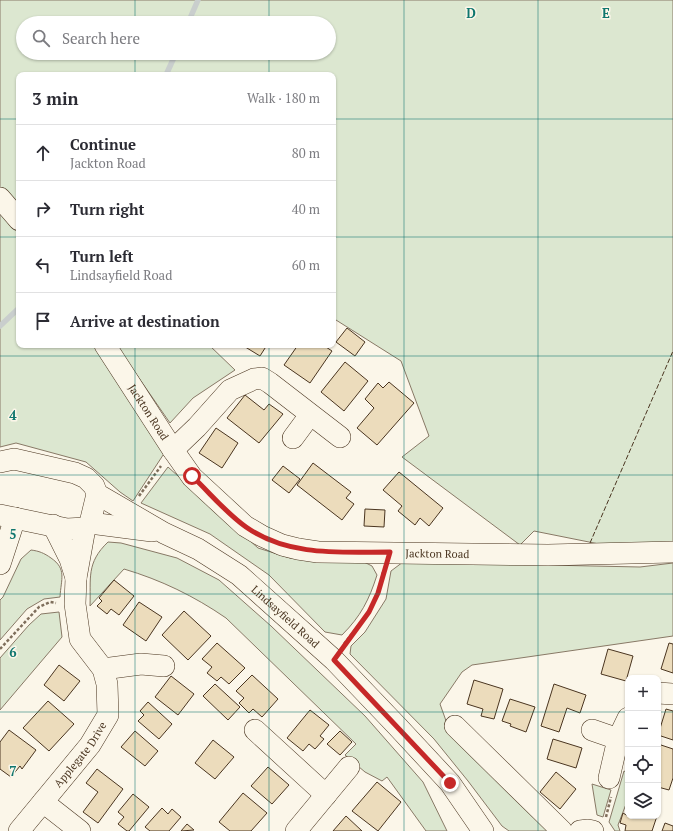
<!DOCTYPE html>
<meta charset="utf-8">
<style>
:root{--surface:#fff;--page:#f7f7f7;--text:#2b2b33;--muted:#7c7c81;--line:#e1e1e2}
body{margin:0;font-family:"PT Serif",serif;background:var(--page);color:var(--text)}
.controls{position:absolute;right:12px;bottom:12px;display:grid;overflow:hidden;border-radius:8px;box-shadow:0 1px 3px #0004}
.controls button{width:36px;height:36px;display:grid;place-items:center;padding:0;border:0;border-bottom:1px solid var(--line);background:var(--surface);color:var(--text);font:20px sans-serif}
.stop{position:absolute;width:12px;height:12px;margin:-9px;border:3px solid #c62828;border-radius:50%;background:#fff}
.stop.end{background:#c62828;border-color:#fff;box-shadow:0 1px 4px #0008}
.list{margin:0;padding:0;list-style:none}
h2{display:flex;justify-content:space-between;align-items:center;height:52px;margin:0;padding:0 16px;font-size:17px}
h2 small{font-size:13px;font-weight:400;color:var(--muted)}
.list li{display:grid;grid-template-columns:26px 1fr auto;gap:12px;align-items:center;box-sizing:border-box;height:56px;padding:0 16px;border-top:1px solid var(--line)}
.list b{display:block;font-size:15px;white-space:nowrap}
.list p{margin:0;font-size:13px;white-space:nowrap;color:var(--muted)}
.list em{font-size:13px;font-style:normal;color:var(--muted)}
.icon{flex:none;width:22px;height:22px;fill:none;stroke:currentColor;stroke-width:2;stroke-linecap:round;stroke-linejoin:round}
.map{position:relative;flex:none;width:673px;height:831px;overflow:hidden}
.search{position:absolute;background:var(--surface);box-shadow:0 1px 3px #0004;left:16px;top:16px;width:320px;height:44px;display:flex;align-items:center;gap:10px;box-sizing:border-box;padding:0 14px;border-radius:22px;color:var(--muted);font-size:15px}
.panel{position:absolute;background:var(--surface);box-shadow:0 1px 3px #0004;left:16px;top:72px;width:320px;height:276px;border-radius:8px}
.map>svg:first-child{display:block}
.green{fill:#dce7d0;stroke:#887966;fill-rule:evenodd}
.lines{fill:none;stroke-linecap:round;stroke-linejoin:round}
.stream{stroke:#c9cecd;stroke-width:5.5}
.building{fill:#ecdcbc;stroke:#4a3520}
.minor-casing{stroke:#4a3520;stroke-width:22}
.path{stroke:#7f6f5c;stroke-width:2.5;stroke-dasharray:3 2;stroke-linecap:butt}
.minor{stroke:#fbf6e9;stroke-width:21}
.fence{stroke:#4a3520;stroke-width:1;stroke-dasharray:5 2;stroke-linecap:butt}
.route{stroke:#c62828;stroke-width:5}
.grid{fill:none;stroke:#0f766e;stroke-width:1;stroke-opacity:0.55}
.labels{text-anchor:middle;stroke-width:3;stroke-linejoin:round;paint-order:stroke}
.street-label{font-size:11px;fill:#4a3520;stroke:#fbf6e9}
.grid-label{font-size:13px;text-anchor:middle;font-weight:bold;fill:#0f766e;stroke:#fbf6e9;stroke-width:3;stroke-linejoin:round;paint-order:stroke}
</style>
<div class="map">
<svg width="673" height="831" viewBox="0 0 673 831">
<rect width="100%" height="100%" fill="#fbf6e9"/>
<!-- green -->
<g class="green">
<path d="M0,0h673v542l-59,5 -80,-16 -14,14 -118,-88 27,-21 -28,-75 -65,-41 -3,4v-249h-314v134l-19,-22zM23,23h306v30h-306z"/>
<path d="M0,210l19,22v113h79l69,104 -34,52 -13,-9 -34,-30 -70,-19 -16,4z"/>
<path d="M116,345h93l26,25 -42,28 -23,25z"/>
<path d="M168,467l90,81 32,10 72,3 10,5 5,9c-8,25 -16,41 -35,60l-17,-3 -56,-57 -59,-41 -69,-31z"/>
<path d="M108,542l13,1 56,15 42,22 52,46 94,90 58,66 24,49h-21l-39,-54 -5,4 -17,-9 -20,-17 11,-11 -130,-126c-32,-22 -65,-38 -102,-49l-34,37c1,-28 -4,-43 18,-64z"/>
<path d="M31,550c8,1 13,3 20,8 16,11 10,21 9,39l-16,2 -17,10 -27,31v-40l3,-3 18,-38z"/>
<path d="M403,562l237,5 33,-4v73l-201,29 -10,7 -22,32 10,28 103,99h-44l-7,-5 -34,-45 -34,-42 -84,-85 1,-8 14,-14 21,-33 5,-28z"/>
<path d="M59,612l3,25 -62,73v-52l29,-33 12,-11z"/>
<path d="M624,771l4,2v26l-10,26 2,6h-5l-6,-9z"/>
<path d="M592,784l19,6 -8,27 -6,-2z"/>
</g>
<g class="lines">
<!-- stream -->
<g class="stream">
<path d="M188,23l10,-23"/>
<path d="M166,75l10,-22"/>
<path d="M0,326l19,-18"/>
</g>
</g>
<!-- building -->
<g class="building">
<path d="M347,328l18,14 -10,14 -19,-14z"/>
<path d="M242,345h25l-7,11z"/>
<path d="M298,345h25l9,6 -22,32 -26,-18z"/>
<path d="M345,362l23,19 -24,30 -23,-19z"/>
<path d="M389,382l25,21 -37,42 -20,-17 17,-20 -9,-9 13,-16 5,5z"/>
<path d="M245,395l19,15 5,-6 14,10 -24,29 -32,-25z"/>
<path d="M216,428l22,15 -16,25 -23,-15z"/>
<path d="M313,463l38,29 -5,6 8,6 -12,16 -45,-35z"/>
<path d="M283,466l17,13 -11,14 -17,-13z"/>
<path d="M399,472l44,36 -14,18 -9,-8 -5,7 -17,-14 4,-5 -19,-16z"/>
<path d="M365,509l20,1 -1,17 -20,-1z"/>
<path d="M114,580l20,16 -15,19 -8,-6 -4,5 -10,-8 5,-5 -3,-3z"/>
<path d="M139,602l23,15 -16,24 -23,-16z"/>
<path d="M184,611l27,25 -23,24 -26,-25z"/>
<path d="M217,643l28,25 -16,16 -8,-7 -4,4 -10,-8 5,-6 -10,-8z"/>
<path d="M669,643l4,1v29l-12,-4z"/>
<path d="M608,649l25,7 -7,25 -25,-7z"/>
<path d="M59,665l21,16 -16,20 -20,-16z"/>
<path d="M252,675l26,24 -16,18 -9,-8 -4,4 -10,-10 5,-5 -8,-7z"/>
<path d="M171,676l23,18 -16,21 -23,-18z"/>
<path d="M474,680l29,9 -9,30 -13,-3 2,-7 -16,-5z"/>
<path d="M215,684l25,23 -12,13 -25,-24z"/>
<path d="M554,684l32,11 -6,18 -13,-5 -8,24 -18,-6z"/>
<path d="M510,699l25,8 -9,25 -16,-6 1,-2 -9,-3z"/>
<path d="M48,701l26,23 -25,27 -26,-23z"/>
<path d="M148,702l24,22 -13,15 -21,-18 6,-6 -4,-4z"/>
<path d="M666,709l7,2v29l-15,-5z"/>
<path d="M310,710l19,15 -9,11 4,3 -9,10 -6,-5 -6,7 -16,-13z"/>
<path d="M9,730l27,20 -14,19 -2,-3 -9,11 -11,-8v-27z"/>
<path d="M135,731l23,20 -13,15 -24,-19z"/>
<path d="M340,731l12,11 -12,13 -13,-11z"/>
<path d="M553,739l29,9 -6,20 -29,-9z"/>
<path d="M213,740l21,17 -19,22 -20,-16z"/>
<path d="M658,744l15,5v29l-4,12 -11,-3z"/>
<path d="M268,767l21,18 -17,19 -21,-18z"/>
<path d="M97,769l26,20 -25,34 -15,-11 15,-20 -12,-9z"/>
<path d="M556,772l20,17 -16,20 -20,-17z"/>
<path d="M377,782l24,20 -23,29 -26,-20z"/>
<path d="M243,793l24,20 -16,18h-21l-11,-9z"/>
<path d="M133,794l16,13 -20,24h-2l-9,-7 6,-7 -6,-5z"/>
<path d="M162,808l6,6 4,-5 9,8 -12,14h-19l-5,-4z"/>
<path d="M623,813l5,3h29l-5,15h-27l1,-6 -6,-2z"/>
<path d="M346,816l16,15h-29z"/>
<path d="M665,823l8,3v5h-11z"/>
<path d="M187,824l7,6 -13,1z"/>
</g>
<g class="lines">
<defs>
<g id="minor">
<path d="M0,198l19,22"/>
<path id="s1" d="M105,345l68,105 19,27 53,49 17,10 20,9 16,4 20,3 230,3 125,-3"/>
<path d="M293,438l17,-23"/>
<path d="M173,450l24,-23 33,-37 24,-11 8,-1 8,5 70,54"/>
<path d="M0,462l14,-3 61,14 11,5 8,8 3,8 -7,29 -5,5 -18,1 -67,-14"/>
<path id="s2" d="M97,494l67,39 34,16 41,26 95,85 63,66 53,57 33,48"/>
<path d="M90,523l62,8"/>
<path d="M53,525l17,34 6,19 9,-50"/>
<path d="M0,564l15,-46"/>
<path d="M103,669l38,-5 23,2"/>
<path d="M658,693l15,1"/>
<path d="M455,726l107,105"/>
<path d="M255,730l71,65"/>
<path d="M592,730l26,9"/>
<path d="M609,778l9,-39 10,-21"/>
<path d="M43,802l37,29"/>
<path id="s3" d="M19,831l71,-86 18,-30 -1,-31 -4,-15 -23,-30 -5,-35 1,-26"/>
<path d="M296,831l53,-64"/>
<path d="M580,831l8,-1 5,1"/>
</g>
</defs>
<!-- minor casing -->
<use href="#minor" class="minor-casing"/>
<!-- path -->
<g class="path">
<path d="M139,496l22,-30"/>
<path d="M344,644l25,-32 9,-19 5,-21"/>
<path d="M0,649l39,-42 11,-5 6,1"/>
<path d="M606,817l5,-20"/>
</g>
<!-- minor -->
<use href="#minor" class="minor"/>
<!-- fence -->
<path class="fence" d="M590,543l83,-192"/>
</g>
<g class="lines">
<!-- route -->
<path class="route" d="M192,476c18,17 34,37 54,51 43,30 95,25 144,25l-12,41 -9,19 -35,48 116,123"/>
</g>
<!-- grid -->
<path class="grid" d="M135,0v23M269,0v23M404,0v831M538,0v831M135,53v22M269,53v22M0,119h19M333,119h340M0,237h19M333,237h340M135,345v486M269,345v486M0,356h673M0,475h673M0,594h673M0,712h628M658,712h15"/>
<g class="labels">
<!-- street labels -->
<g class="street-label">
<text dy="4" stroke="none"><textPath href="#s1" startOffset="80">Jackton Road</textPath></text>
<text dy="4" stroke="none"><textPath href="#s1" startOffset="428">Jackton Road</textPath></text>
<text dy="4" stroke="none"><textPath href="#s2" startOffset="226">Lindsayfield Road</textPath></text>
<text dy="4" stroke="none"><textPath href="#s3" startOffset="98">Applegate Drive</textPath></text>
</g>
</g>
<g class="grid-label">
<text x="471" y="18">D</text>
<text x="606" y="18">E</text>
<text x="13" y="420">4</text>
<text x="13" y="539">5</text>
<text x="13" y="657">6</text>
<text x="13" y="776">7</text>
</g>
</svg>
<div class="controls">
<button>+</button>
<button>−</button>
<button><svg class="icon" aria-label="locate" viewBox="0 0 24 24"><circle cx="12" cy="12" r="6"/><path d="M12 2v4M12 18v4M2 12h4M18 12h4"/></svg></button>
<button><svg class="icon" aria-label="layers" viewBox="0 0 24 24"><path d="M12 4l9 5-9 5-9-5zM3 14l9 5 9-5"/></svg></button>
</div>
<div class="stop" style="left:192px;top:476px"></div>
<div class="stop end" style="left:450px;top:783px"></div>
<div class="search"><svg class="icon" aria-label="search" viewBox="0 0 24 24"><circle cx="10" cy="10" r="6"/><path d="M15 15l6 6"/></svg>Search here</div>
<section class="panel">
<h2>3 min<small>Walk · 180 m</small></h2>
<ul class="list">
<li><svg class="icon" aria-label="ahead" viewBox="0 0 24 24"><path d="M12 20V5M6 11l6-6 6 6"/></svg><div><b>Continue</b><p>Jackton Road</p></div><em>80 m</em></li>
<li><svg class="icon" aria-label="right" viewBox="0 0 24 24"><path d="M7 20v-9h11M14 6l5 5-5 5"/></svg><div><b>Turn right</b></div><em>40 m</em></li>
<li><svg class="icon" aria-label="left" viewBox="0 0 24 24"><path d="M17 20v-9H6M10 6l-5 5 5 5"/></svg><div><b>Turn left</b><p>Lindsayfield Road</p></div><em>60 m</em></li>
<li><svg class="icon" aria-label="arrive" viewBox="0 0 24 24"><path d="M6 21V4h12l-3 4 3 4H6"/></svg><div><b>Arrive at destination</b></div></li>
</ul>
</section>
</div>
